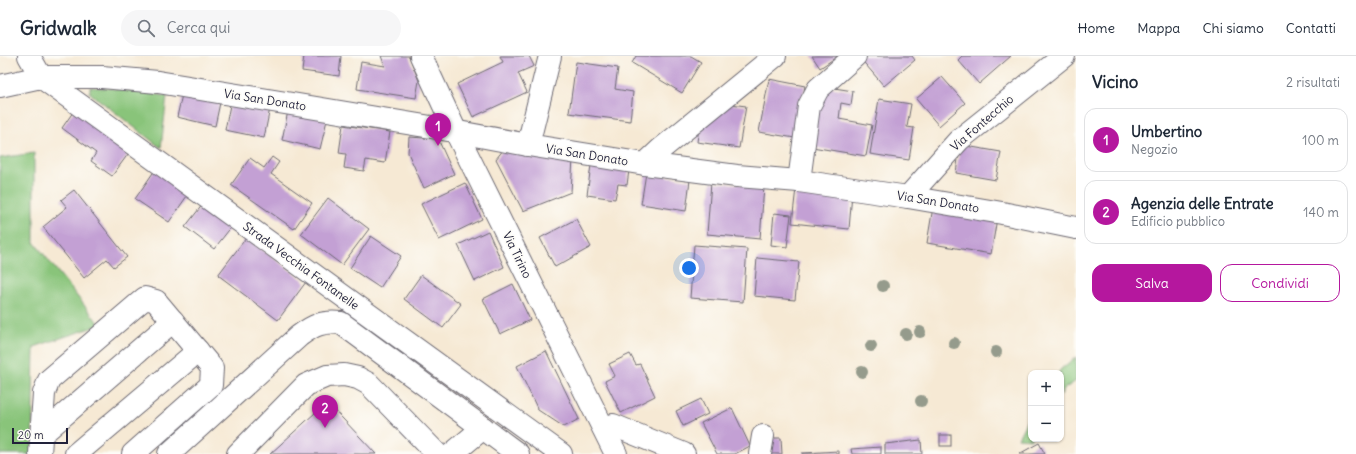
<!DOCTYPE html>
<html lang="it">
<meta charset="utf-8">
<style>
:root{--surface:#fff;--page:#f6f6f7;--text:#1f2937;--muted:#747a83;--line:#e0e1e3;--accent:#b5179e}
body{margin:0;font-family:Delius,sans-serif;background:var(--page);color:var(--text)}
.controls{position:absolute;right:12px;bottom:12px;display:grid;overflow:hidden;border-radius:8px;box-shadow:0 1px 3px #0004}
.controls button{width:36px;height:36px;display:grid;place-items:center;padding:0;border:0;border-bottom:1px solid var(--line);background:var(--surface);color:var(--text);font:20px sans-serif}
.scale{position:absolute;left:12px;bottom:10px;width:56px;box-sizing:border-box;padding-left:4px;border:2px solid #22223b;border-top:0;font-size:11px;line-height:14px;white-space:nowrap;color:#22223b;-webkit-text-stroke:3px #fdfcf7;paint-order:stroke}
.you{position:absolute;left:689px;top:212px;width:14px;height:14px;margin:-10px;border:3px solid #fff;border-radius:50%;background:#1a73e8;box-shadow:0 0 0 6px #1a73e833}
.badge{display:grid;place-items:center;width:26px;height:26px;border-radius:50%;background:var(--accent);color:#fff;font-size:13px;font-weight:700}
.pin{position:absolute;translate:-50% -33px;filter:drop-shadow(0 1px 2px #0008)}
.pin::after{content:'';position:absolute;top:21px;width:14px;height:12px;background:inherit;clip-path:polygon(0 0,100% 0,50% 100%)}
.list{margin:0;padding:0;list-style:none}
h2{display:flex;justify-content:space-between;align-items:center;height:52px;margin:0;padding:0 16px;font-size:17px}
h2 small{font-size:13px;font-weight:400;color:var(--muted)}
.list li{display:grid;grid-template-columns:26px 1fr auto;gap:12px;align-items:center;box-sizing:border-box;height:64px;margin:0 8px 8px;padding:0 8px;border:1px solid var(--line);border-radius:12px}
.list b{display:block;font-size:15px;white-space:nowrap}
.list p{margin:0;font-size:13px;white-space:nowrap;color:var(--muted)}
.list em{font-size:13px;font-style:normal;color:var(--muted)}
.actions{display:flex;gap:8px;padding:12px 16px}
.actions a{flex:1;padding:9px 0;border:1px solid var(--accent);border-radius:12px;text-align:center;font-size:14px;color:var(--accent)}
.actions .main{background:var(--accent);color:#fff}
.icon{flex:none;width:22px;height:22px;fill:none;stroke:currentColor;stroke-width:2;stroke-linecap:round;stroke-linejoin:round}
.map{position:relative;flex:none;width:1076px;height:398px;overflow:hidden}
header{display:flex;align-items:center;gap:24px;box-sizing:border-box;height:56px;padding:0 20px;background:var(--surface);border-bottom:1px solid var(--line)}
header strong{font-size:19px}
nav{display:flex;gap:22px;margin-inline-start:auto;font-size:14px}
.search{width:280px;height:36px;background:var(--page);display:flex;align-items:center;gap:10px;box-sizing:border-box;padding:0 14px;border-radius:22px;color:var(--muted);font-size:15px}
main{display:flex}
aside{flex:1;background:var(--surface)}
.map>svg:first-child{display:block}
.green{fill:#89c47a;stroke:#56735a}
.building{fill:#c3a0d4}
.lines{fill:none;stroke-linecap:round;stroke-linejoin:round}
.minor-casing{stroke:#6c6871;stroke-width:24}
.minor{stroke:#fff;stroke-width:22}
.tree{fill:#959b8c}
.labels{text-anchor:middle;stroke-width:3.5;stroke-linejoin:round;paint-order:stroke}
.street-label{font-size:12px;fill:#22223b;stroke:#fdfcf7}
</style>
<header>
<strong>Gridwalk</strong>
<div class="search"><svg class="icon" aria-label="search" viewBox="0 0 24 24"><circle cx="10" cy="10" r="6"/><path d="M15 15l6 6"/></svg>Cerca qui</div>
<nav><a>Home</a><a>Mappa</a><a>Chi siamo</a><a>Contatti</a></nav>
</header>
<main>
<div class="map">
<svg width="1076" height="398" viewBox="0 0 1076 398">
<rect width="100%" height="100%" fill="#fdfcf7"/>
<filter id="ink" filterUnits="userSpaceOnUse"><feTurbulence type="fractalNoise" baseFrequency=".025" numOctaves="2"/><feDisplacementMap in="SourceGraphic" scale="8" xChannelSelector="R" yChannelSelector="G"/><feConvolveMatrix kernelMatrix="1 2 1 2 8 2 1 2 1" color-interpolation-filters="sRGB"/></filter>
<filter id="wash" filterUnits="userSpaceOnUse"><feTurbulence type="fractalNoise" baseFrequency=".012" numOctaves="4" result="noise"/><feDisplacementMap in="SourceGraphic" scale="16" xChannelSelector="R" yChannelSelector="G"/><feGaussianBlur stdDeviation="0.9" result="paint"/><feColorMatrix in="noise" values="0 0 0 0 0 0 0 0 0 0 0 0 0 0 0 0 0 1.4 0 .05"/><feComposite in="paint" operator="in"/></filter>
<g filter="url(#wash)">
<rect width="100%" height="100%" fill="#f6e9d4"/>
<!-- green -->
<g class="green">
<path d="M90,31l28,2 49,7 -6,52 -71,-55z"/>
<path d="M34,97v89l66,83 -66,22 -2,107h-32v-296z"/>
<path d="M1076,301v24l-12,8 -3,6v-22h-3l3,-4z"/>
<path d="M1031,356v27l-13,-1z"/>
</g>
<g id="blocks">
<!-- building -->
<g class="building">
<path d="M304,0h37l-2,20 -37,-5z"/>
<path d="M381,0h28l10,25 -3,17 -59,-9 4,-27 24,4z"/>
<path d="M500,0h29l5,10 -16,7 9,19 -54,25 -16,-33 46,-22z"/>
<path d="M636,0h55l10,6 -19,31 -50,-30z"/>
<path d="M812,0h26l-18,12z"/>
<path d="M862,0h50l3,4 -31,26 -24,-28z"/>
<path d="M962,0h49l-32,28 -21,-24z"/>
<path d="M576,6l42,6 -3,21 18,3 -3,29 -61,-8z"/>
<path d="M942,21l23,26 -26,23 -23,-27z"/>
<path d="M769,23l36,7 -10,52 -36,-6z"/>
<path d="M822,30l31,5 -2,14 -10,-2 -2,16 33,6 -6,31 -54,-9z"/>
<path d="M183,34l38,8 -6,28 -38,-9z"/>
<path d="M879,43l32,5 -4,23 7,1 -5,32 -39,-6z"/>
<path d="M231,44l39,8 -6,30 -39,-8z"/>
<path d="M723,47l23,3 -7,42 -42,-6 3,-21z"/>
<path d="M78,49l56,41 -22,30 -21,-15 5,-8 -34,-25z"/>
<path d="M288,55l39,9 -7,29 -38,-9z"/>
<path d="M343,69l47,7 -5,31 -19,-3 -2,11 -20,-3 2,-14 -7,-1z"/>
<path d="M409,81l29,2 16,35 -30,14 -16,-35z"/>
<path d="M960,89l41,7 -5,28 -40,-7z"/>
<path d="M504,93l69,9 -2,34 -48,19 -27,-52z"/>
<path d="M272,101l7,5 -8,12 41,29 -18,26 -63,-44 19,-27 14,10z"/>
<path d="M591,109l38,5 -2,15 -9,-1 -3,15 -28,-4z"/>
<path d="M155,114l34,23 -20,29 -34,-23z"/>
<path d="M646,117l44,7 -4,31 -45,-7z"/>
<path d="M711,126l53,4 -4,53 -53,-5z"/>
<path d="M465,127l17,36 -43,21 -18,-36z"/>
<path d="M796,132l56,6 -3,35 -57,-6z"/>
<path d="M74,134l53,67 -13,10 -7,-8 -23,19 -41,-51 24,-20 -6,-7z"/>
<path d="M328,142l41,31 -27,36 -41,-31z"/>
<path d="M203,148l29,22 -18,23 -29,-22z"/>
<path d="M933,151l64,11 -6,36 -64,-11z"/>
<path d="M774,157l17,2 -4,32 -16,-2z"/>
<path d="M576,163l15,28 -36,20 -15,-29z"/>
<path d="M488,175l16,36 -29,14 -17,-36z"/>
<path d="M371,180l30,20 -21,32 -30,-20z"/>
<path d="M246,182l60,44 -28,38 -60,-45z"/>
<path d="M694,189l53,4 -4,53 -53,-4z"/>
<path d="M757,202l42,4 -4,38 -41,-4z"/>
<path d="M421,219l40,29 -18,24 -39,-29z"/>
<path d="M513,228l17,36 -30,14 -17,-35z"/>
<path d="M546,295l33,68 -15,8 -26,-17 -21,-44z"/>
<path d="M630,298l6,11 4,-1 15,32 -34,17 -16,-32 10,-5 -6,-12z"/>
<path d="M701,343l7,15 -25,12 -7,-15z"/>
<path d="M327,346l49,52h-106z"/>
<path d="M732,352l18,38 -15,8h-18l-16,-31z"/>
<rect x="940" y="379" width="11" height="11"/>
<path d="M767,382h14l1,16h-15z"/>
<path d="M921,384l1,14h-37v-10z"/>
<path d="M1039,387l6,11h-26z"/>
<path d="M881,391v7h-29l-1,-5z"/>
<path d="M839,395v3h-37v-1z"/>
</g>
</g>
</g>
<g filter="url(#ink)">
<use href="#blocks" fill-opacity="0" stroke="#6c6871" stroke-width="1"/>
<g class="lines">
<defs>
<g id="minor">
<path d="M29,0l12,21 520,377"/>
<path d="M421,0l35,76 160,322"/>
<path d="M0,30l41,-9h61l56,5 279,46 91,17 117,19 92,12 62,5 109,16 94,16 74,15"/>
<path d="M528,89l22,-89"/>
<path d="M645,108l16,-15 114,-93"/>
<path d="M799,125l10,-75 9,-17 37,-33"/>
<path d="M908,141l51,-57 105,-84"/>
<path d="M604,373l9,-4 71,29"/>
<path d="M41,379l132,-114"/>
<path d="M40,398l4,-61 5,-13 96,-82 11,3 56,67 -1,17 -78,69"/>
<path d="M76,398l122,-103"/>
<path d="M169,398l130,-118c15,-11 23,-15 42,-13l177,131"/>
<path d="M238,398l68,-69 21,-9 17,-1 14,3 11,6 68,70"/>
<path d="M452,398l31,-26"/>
<path d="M760,398l3,-18"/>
</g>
</defs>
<!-- minor casing -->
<use href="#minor" class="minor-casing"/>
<!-- minor -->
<use href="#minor" class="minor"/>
</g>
<!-- trees -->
<g class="tree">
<circle cx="883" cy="230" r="6"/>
<circle cx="920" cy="276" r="6"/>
<circle cx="906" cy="278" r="6"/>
<circle cx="954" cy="287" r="6"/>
<circle cx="871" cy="290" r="6"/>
<circle cx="996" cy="296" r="6"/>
<circle cx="862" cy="316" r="6"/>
<circle cx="921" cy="345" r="6"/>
</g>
</g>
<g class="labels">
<!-- street labels -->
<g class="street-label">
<text transform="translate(265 44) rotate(9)" y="4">Via San Donato</text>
<text transform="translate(982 67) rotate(-41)" y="4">Via Fontecchio</text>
<text transform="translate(587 99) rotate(9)" y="4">Via San Donato</text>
<text transform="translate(938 146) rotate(9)" y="4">Via San Donato</text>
<text transform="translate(517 199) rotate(64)" y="4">Via Tirino</text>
<text transform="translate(301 210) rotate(36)" y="4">Strada Vecchia Fontanelle</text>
</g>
</g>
</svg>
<div class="controls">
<button>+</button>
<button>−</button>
</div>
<div class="scale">20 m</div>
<div class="you"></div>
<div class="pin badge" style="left:438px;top:90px">1</div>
<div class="pin badge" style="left:325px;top:372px">2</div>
</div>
<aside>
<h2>Vicino<small>2 risultati</small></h2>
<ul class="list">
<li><span class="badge">1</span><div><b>Umbertino</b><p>Negozio</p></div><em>100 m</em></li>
<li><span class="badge">2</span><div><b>Agenzia delle Entrate</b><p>Edificio pubblico</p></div><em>140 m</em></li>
</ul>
<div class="actions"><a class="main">Salva</a><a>Condividi</a></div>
</aside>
</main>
